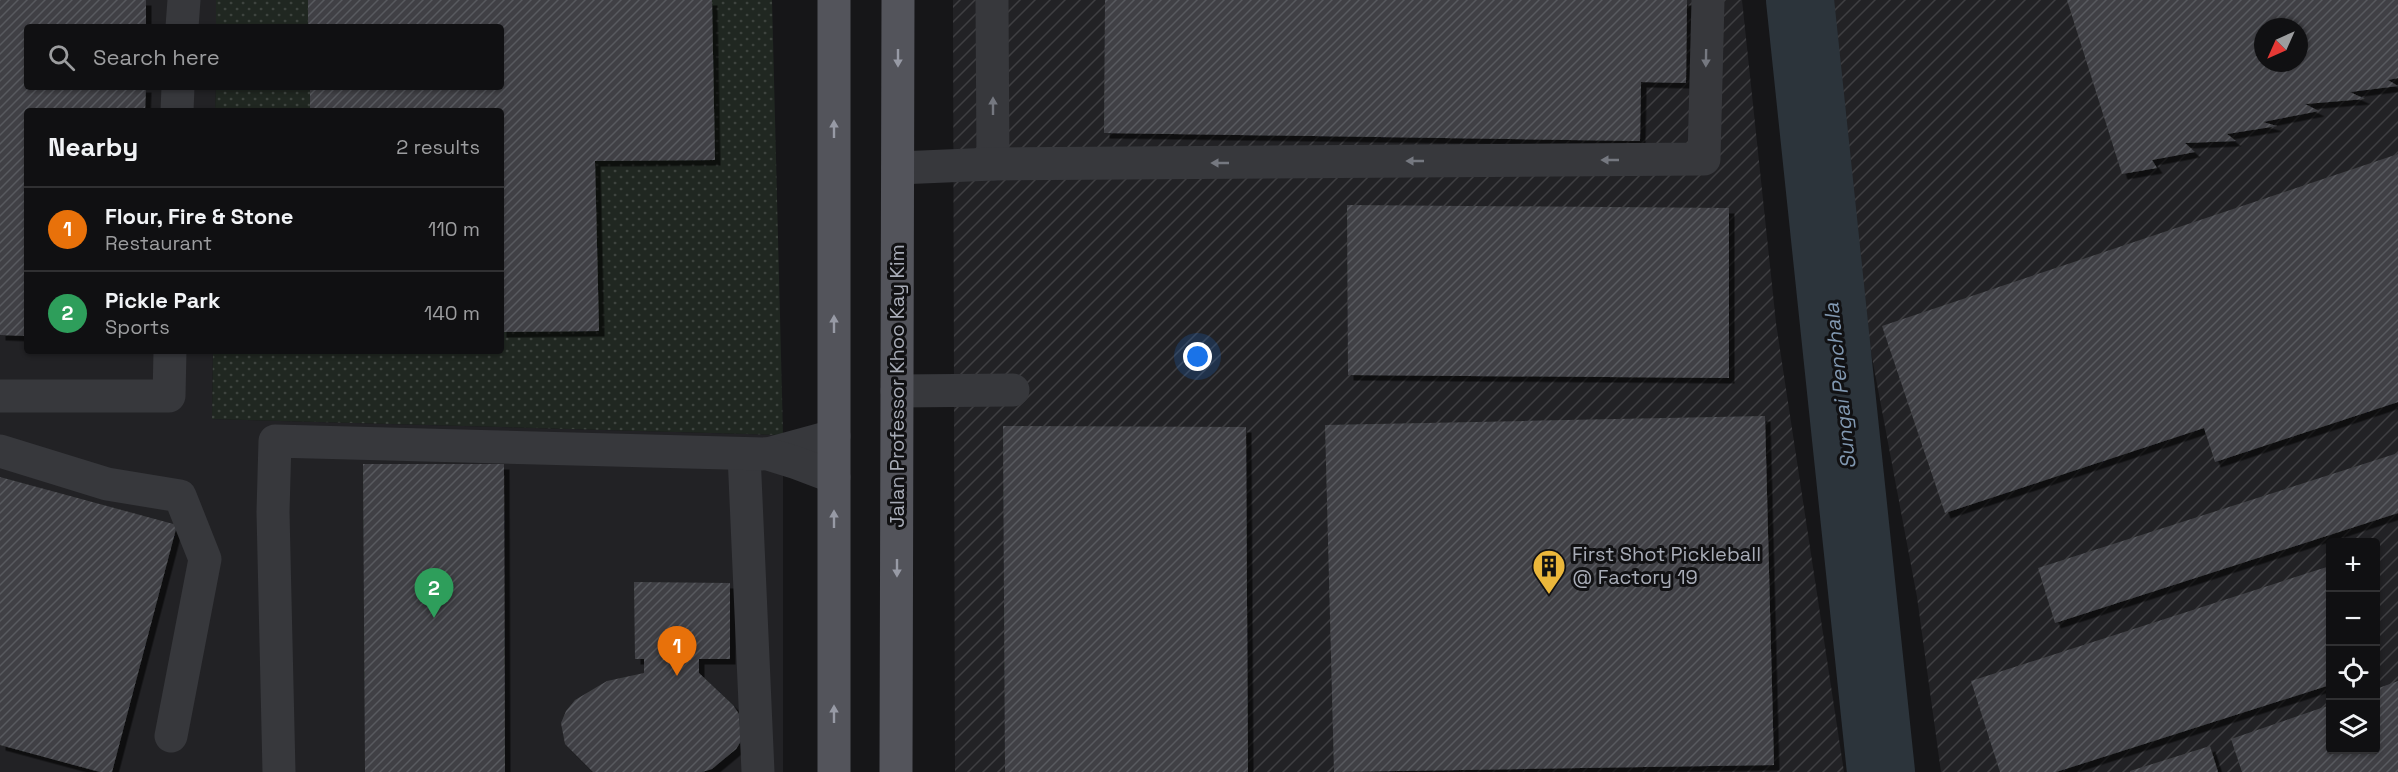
<!DOCTYPE html>
<meta charset="utf-8">
<style>
:root{--surface:#101012;--page:#19191b;--text:#f1f3f6;--muted:#9c9d9f;--line:#303032;--accent:#b45309}
body{margin:0;font-family:"Space Grotesk",sans-serif;background:var(--page);color:var(--text)}
.controls{position:absolute;right:18px;bottom:18px;display:grid;overflow:hidden;border-radius:6px;box-shadow:0 2px 4px #0004}
.controls button{width:54px;height:54px;display:grid;place-items:center;padding:0;border:0;border-bottom:2px solid var(--line);background:var(--surface);color:var(--text);font:30px sans-serif}
.compass{position:absolute;left:2254px;top:18px;width:54px;height:54px;border-radius:50%;background:var(--surface);box-shadow:0 2px 4px #0004;rotate:225deg}
.you{position:absolute;left:1198px;top:357px;width:21px;height:21px;margin:-15px;border:4px solid #fff;border-radius:50%;background:#1a73e8;box-shadow:0 0 0 9px #1a73e833}
.badge{display:grid;place-items:center;width:39px;height:39px;border-radius:50%;background:var(--accent);color:#fff;font-size:20px;font-weight:700}
.pin{position:absolute;translate:-50% -50px;filter:drop-shadow(0 2px 3px #0008)}
.pin::after{content:'';position:absolute;top:32px;width:21px;height:18px;background:inherit;clip-path:polygon(0 0,100% 0,50% 100%)}
.list{margin:0;padding:0;list-style:none}
h2{display:flex;justify-content:space-between;align-items:center;height:78px;margin:0;padding:0 24px;font-size:26px}
h2 small{font-size:20px;font-weight:400;color:var(--muted)}
.list li{display:grid;grid-template-columns:39px 1fr auto;gap:18px;align-items:center;box-sizing:border-box;height:84px;padding:0 24px;border-top:2px solid var(--line)}
.list b{display:block;font-size:22px;white-space:nowrap}
.list p{margin:0;font-size:20px;white-space:nowrap;color:var(--muted)}
.list em{font-size:20px;font-style:normal;color:var(--muted)}
.icon{flex:none;width:33px;height:33px;fill:none;stroke:currentColor;stroke-width:2;stroke-linecap:round;stroke-linejoin:round}
.map{position:relative;flex:none;width:2398px;height:772px;overflow:hidden}
.search{position:absolute;background:var(--surface);box-shadow:0 2px 4px #0004;left:24px;top:24px;width:480px;height:66px;display:flex;align-items:center;gap:15px;box-sizing:border-box;padding:0 21px;border-radius:6px;color:var(--muted);font-size:22px}
.panel{position:absolute;background:var(--surface);box-shadow:0 2px 4px #0004;left:24px;top:108px;width:480px;height:246px;border-radius:6px}
.map>svg:first-child{display:block}
.built{fill:#222225}
.industrial{fill:url(#industrial-furrows);fill-rule:evenodd}
.grass{fill:url(#grass-dots)}
.lines{fill:none;stroke-linecap:round;stroke-linejoin:round}
.river{stroke:#2c343b;stroke-width:68}
.building{fill:url(#building-hatch);fill-rule:evenodd;filter:url(#shadow)}
.minor{stroke:#37383c;stroke-width:33}
.major{stroke:#53545b;stroke-width:33}
.oneway{fill:#979aa5}
.oneway2{fill:#757880}
.labels{text-anchor:middle;stroke-width:6;stroke-linejoin:round;paint-order:stroke}
.street-label{font-size:20px;fill:#a8acb7;stroke:#111113}
.poi-label{font-size:20px;fill:#a8acb7;stroke:#111113;text-anchor:start}
.water-label{font-size:21px;font-style:italic;fill:#8198b1;stroke:#111113}
</style>
<div class="map">
<svg width="2398" height="772" viewBox="0 0 2398 772">
<defs>
<pattern id="industrial-furrows" width="10" height="10" patternUnits="userSpaceOnUse" patternTransform="scale(1.5)"><rect width="10" height="10" fill="#222225"/><path d="M-1 1l2-2M0 10L10 0M9 11l2-2" fill="none" stroke="#3f3f42"/></pattern>
<pattern id="grass-dots" width="8" height="8" patternUnits="userSpaceOnUse" patternTransform="scale(1.5)"><rect width="8" height="8" fill="#202721"/><path d="M2 2h.1M6 6h.1" fill="none" stroke="#3e443f" stroke-width="1.8" stroke-linecap="round"/></pattern>
<pattern id="building-hatch" width="6" height="6" patternUnits="userSpaceOnUse" patternTransform="scale(1.5)"><rect width="6" height="6" fill="#404145"/><path d="M-1 1l2-2M0 6l6-6M5 7l2-2" fill="none" stroke="#595a5e"/></pattern>
<filter id="shadow"><feDropShadow dx="5.5" dy="5.5" stdDeviation="0" flood-color="#0009"/></filter>
</defs>
<rect width="100%" height="100%" fill="#161618"/>
<!-- built -->
<path class="built" d="M0,0h216v27h-189v60h189l-1,24h-188v240h186l-1,68 571,16v337h-783z"/>
<!-- industrial -->
<g class="industrial">
<path d="M953,0h789l34,323 68,449h-889z"/>
<path d="M1823,0h575v772h-457l-24,-175 -55,-293zM2263,27h36v36h-36zM2330,542h46v208h-46z"/>
</g>
<!-- grass -->
<path class="grass" d="M216,0h556l11,435 -571,-16 1,-68h288v-240h-286l1,-24h285v-60h-285z"/>
<g class="lines">
<!-- river -->
<path class="river" d="M1800,0l81,772"/>
</g>
<!-- building -->
<g class="building">
<path d="M0,0h146v27h-119v60h119l-1,24h-118v225l-27,-1z"/>
<path d="M308,0h404l3,160 -120,1 4,170 -98,1v-221h-191v-24h191v-60h-193z"/>
<path d="M1105,0h582l-1,83 -45,-1 -1,59 -536,-8z"/>
<path d="M2067,0h331v78l-10,2 10,6 -48,6 15,7 -60,5 14,7 -56,11 14,4 -50,8 9,7 -51,2 10,9 -43,8 5,8 -35,6zM2263,27h36v36h-36z"/>
<path d="M2398,154v248l-183,60 -11,-34 -259,85 -63,-187z"/>
<path d="M1347,205l382,3v170l-381,-3z"/>
<path d="M1765,416l9,349 -440,7 -9,-347z"/>
<path d="M1003,426l243,1 2,345h-243z"/>
<path d="M2398,453v60l-343,110 -17,-55z"/>
<path d="M363,464h141l1,308h-140z"/>
<path d="M0,477l177,48 -65,247h-12l-100,-27z"/>
<path d="M2330,566v119l-274,87h-56l-29,-91z"/>
<path d="M634,582l96,1v76h-31v14l34,32 6,9 2,27 -5,8 -24,20 -10,3h-109l-28,-28 -4,-21 5,-12 9,-11 32,-19 37,-8v-14h-9z"/>
<path d="M2398,681v91h-156l-11,-33 99,-34v45h46v-61z"/>
<path d="M2210,746l8,26h-88v-1z"/>
</g>
<g class="lines">
<!-- minor -->
<g class="minor">
<path d="M992,0l1,164"/>
<path d="M182,27l2,-27"/>
<path d="M177,111l1,-24"/>
<path d="M898,168l95,-4 711,-5 4,-159"/>
<path d="M897,391l116,-1"/>
<path d="M0,396h169l1,-45"/>
<path d="M0,451l107,33 73,12 25,63 -34,177"/>
<path d="M744,454l14,318"/>
<path d="M768,454l66,-18"/>
<path d="M279,772l-6,-260 2,-71 493,13 29,9 37,14"/>
</g>
<!-- major -->
<g class="major">
<path d="M834,0v772"/>
<path d="M896,772l2,-772"/>
</g>
</g>
<!-- one-way arrows -->
<defs><path id="oneway-solid" d="M-6-.8H1V-3.2L6.5 0L1 3.2V.8H-6Z" transform="scale(1.5)"/></defs>
<g class="oneway">
<use href="#oneway-solid" transform="translate(898 58) rotate(90)"/>
<use href="#oneway-solid" transform="translate(834 129) rotate(-90)"/>
<use href="#oneway-solid" transform="translate(834 324) rotate(-90)"/>
<use href="#oneway-solid" transform="translate(834 519) rotate(-90)"/>
<use href="#oneway-solid" transform="translate(897 568) rotate(90)"/>
<use href="#oneway-solid" transform="translate(834 714) rotate(-90)"/>
</g>
<g class="oneway2">
<use href="#oneway-solid" transform="translate(1706 58) rotate(91)"/>
<use href="#oneway-solid" transform="translate(993 106) rotate(-90)"/>
<use href="#oneway-solid" transform="translate(1610 160) rotate(180)"/>
<use href="#oneway-solid" transform="translate(1415 161) rotate(180)"/>
<use href="#oneway-solid" transform="translate(1220 163) rotate(180)"/>
</g>
<!-- icons -->
<defs>
<symbol id="building-pin" viewBox="-11 -11 22 30"><path d="M0 17L-7.5 6A9.5 9.5 0 1 1 7.5 6Z" fill="#ebb73b" stroke="#111113"/><path d="M-4-6H4V6H1V3H-1V6H-4ZM-2.5-4.3h1.7v1.8h-1.7ZM.8-4.3h1.7v1.8H.8ZM-2.5-1h1.7V.8h-1.7ZM.8-1h1.7V.8H.8Z" fill="#111"/></symbol>
</defs>
<g fill-rule="evenodd">
<use href="#building-pin" x="1530" y="547" width="38" height="52"/>
</g>
<g class="labels">
<!-- street labels -->
<g class="street-label">
<text transform="translate(897 386) rotate(-90)" y="7">Jalan Professor Khoo Kay Kim</text>
</g>
<!-- poi labels -->
<g class="poi-label">
<text x="1572" y="561">First Shot Pickleball<tspan x="1572" dy="23">@ Factory 19</tspan></text>
</g>
<!-- water labels -->
<g class="water-label">
<text transform="translate(1840 386) rotate(-96)" y="7">Sungai Penchala</text>
</g>
</g>
</svg>
<div class="controls">
<button>+</button>
<button>−</button>
<button><svg class="icon" aria-label="locate" viewBox="0 0 24 24"><circle cx="12" cy="12" r="6"/><path d="M12 2v4M12 18v4M2 12h4M18 12h4"/></svg></button>
<button><svg class="icon" aria-label="layers" viewBox="0 0 24 24"><path d="M12 4l9 5-9 5-9-5zM3 14l9 5 9-5"/></svg></button>
</div>
<svg class="compass" viewBox="-18 -18 36 36"><path d="M0-13l5 13h-10z" fill="#e53935"/><path d="M0 13l5-13h-10z" fill="#9c9d9f"/></svg>
<div class="you"></div>
<div class="pin badge" style="left:677px;top:676px;background:#e8710a">1</div>
<div class="pin badge" style="left:434px;top:618px;background:#2e9e5b">2</div>
<div class="search"><svg class="icon" aria-label="search" viewBox="0 0 24 24"><circle cx="10" cy="10" r="6"/><path d="M15 15l6 6"/></svg>Search here</div>
<section class="panel">
<h2>Nearby<small>2 results</small></h2>
<ul class="list">
<li><span class="badge" style="background:#e8710a">1</span><div><b>Flour, Fire &amp; Stone</b><p>Restaurant</p></div><em>110 m</em></li>
<li><span class="badge" style="background:#2e9e5b">2</span><div><b>Pickle Park</b><p>Sports</p></div><em>140 m</em></li>
</ul>
</section>
</div>
